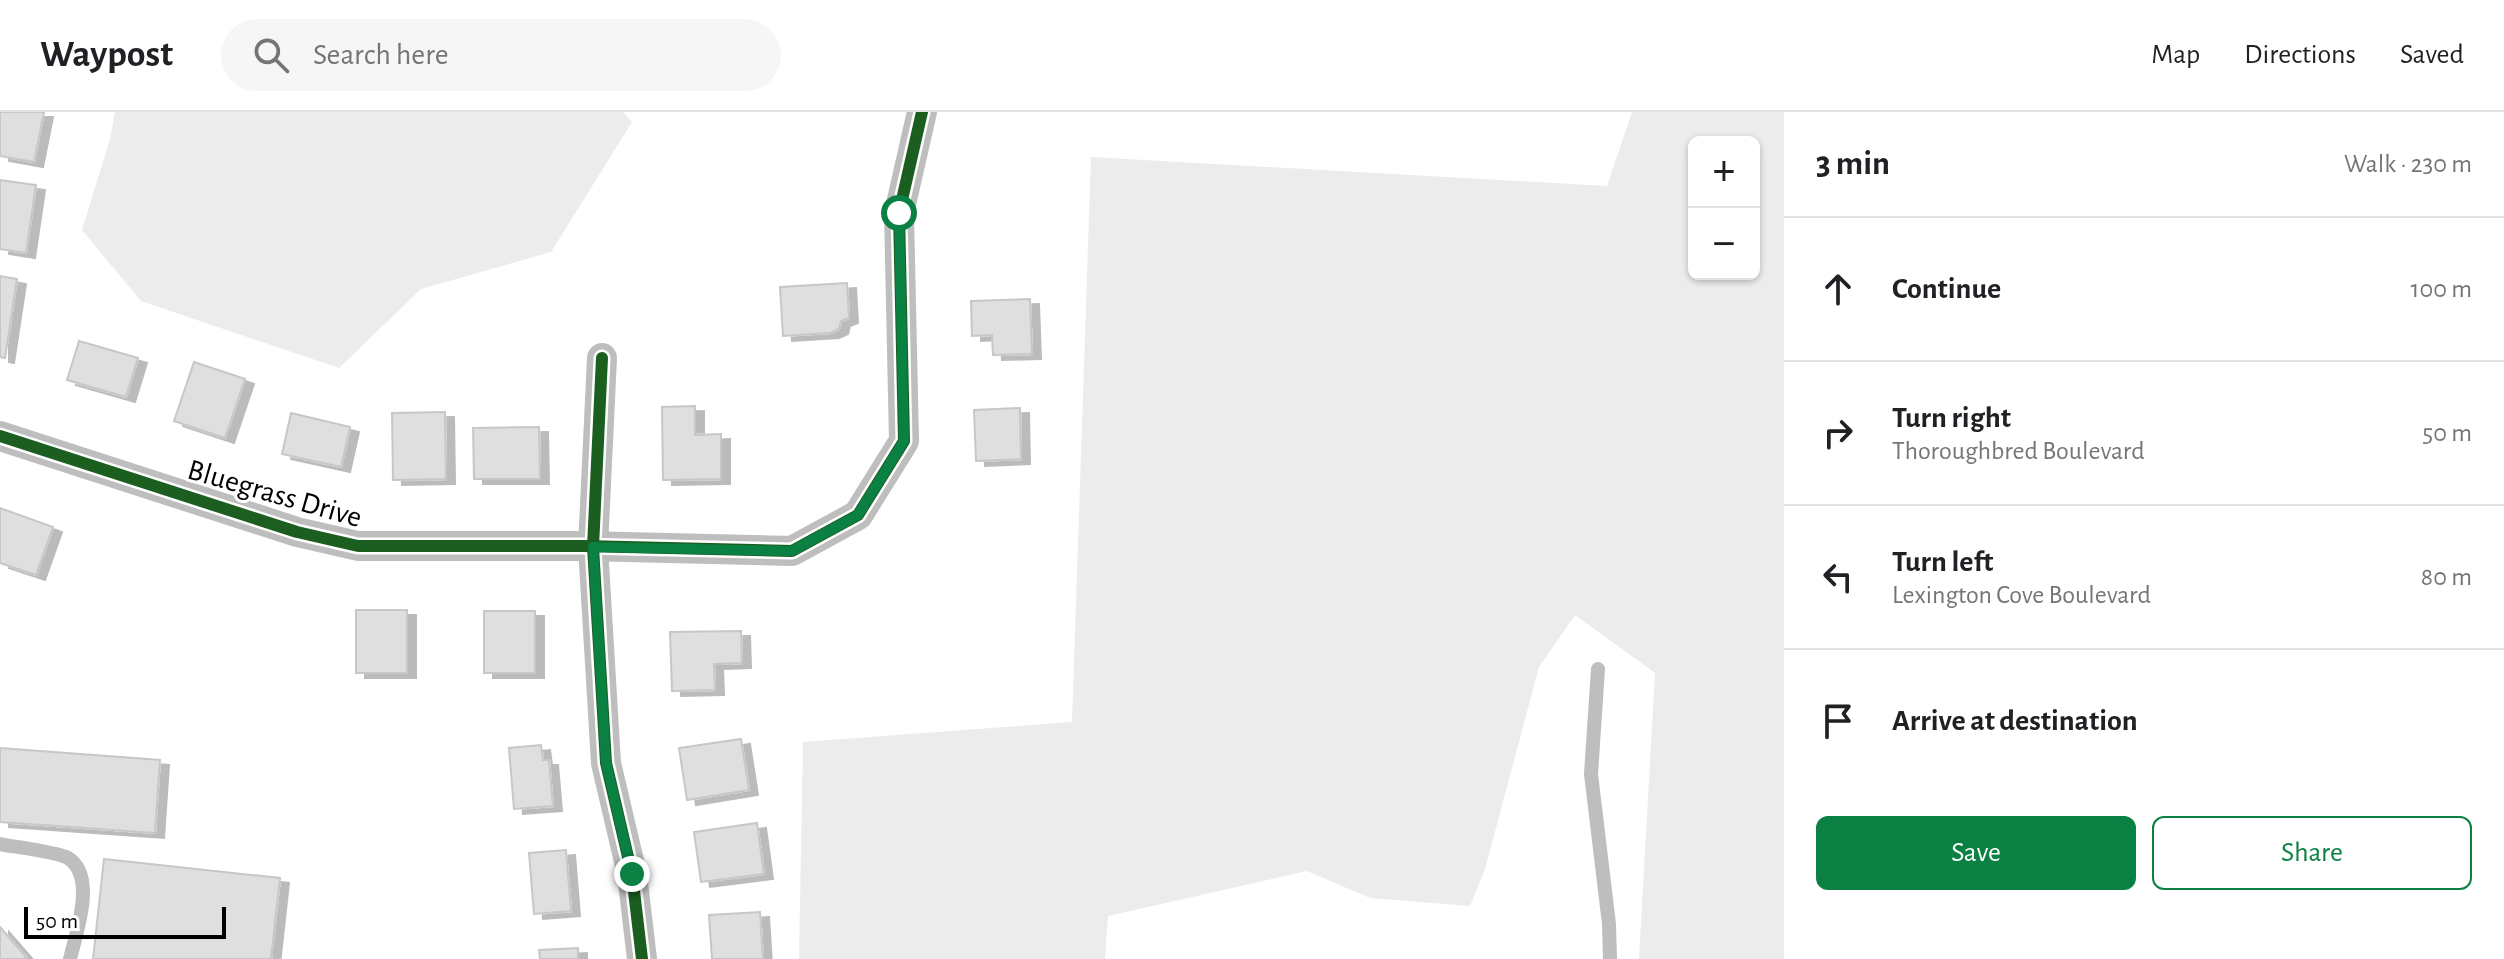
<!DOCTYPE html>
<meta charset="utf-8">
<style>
:root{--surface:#fff;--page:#f6f6f6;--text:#202124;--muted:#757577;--line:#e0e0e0;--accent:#0b8043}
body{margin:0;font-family:"Alegreya Sans",sans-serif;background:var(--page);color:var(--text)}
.controls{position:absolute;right:24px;top:24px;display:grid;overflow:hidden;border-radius:12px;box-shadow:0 2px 6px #0004}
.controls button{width:72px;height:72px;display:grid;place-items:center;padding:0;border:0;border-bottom:2px solid var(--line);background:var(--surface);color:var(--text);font:40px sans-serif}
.scale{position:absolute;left:24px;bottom:20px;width:202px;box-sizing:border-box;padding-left:8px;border:4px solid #000;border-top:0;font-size:22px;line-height:28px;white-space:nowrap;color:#000;-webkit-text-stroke:6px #fff;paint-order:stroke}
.stop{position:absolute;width:24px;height:24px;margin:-18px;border:6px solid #0b8043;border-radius:50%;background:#fff}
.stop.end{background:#0b8043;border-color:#fff;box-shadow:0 2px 8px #0008}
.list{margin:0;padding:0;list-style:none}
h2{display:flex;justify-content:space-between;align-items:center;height:104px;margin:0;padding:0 32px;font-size:34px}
h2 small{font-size:26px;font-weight:400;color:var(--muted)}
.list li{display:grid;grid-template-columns:52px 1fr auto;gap:24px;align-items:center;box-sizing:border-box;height:144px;padding:0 32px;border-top:2px solid var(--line)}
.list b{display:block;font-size:30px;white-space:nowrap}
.list p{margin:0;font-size:26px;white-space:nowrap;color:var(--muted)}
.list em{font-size:26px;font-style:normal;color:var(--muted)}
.actions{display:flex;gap:16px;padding:24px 32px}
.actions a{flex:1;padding:18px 0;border:2px solid var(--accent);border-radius:12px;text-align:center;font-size:28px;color:var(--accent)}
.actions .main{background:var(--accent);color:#fff}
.icon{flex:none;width:44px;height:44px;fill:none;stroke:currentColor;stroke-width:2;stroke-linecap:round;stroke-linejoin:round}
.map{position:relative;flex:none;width:1784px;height:847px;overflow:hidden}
header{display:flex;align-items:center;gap:48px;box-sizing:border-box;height:112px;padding:0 40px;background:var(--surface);border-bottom:2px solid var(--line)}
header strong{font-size:38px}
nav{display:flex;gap:44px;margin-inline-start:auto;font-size:28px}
.search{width:560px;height:72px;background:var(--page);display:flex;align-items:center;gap:20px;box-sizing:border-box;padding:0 28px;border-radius:44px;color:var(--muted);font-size:30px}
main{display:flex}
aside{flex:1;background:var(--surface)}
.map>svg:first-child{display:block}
.green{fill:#ececec;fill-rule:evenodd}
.building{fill:#dfdfdf;stroke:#c7c7c7;stroke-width:2;filter:url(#shadow)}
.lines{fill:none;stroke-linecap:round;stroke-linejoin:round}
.service{stroke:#bebebe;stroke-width:14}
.minor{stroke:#bebebe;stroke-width:30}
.cycleway-casing{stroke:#fff;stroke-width:17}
.cycleway{stroke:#1b5e20;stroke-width:12}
.route{stroke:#0b8043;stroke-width:10}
.labels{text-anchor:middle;stroke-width:6;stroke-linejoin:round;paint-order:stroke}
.street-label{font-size:30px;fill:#000;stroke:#fff}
</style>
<header>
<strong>Waypost</strong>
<div class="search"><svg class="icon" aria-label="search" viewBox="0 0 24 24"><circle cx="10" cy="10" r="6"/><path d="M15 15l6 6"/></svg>Search here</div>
<nav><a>Map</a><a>Directions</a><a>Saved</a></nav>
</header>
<main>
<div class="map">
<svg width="1784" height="847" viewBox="0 0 1784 847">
<defs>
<filter id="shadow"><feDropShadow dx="9" dy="5" stdDeviation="0" flood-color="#0004"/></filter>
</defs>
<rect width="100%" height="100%" fill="#fff"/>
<!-- green -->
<g class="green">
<path d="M115,0h508l9,10 -81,130 -130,37 -82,79 -198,-67 -59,-71 28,-91z"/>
<path d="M1632,0h152v847h-145l16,-286 -80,-58 -36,52 -54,202 -15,37 -100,-8 -63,-27 -199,45 -3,43h-306l4,-217 269,-20 19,-565 516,29zM1694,30h60v132h-60z"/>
</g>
<!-- building -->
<g class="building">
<path d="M0,0h44l-10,50 -34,-6z"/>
<path d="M0,68l36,5 -10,68 -26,-4z"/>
<path d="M0,164l17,3 -12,79 -5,-1z"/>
<path d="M847,171l2,35 -8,3 -2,8 -9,4 -47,3 -3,-49z"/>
<path d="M1030,187l2,55 -39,1 -1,-20 -20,1 -1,-35z"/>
<path d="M79,229l59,17 -12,39 -59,-17z"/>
<path d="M194,250l51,17 -20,59 -51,-17z"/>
<path d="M695,294v29l26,-1v45l-58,1 -1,-73z"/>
<path d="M1020,296l1,51 -45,2 -2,-51z"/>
<path d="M445,300l1,67 -53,1 -1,-67z"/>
<path d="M291,301l59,14 -9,40 -59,-13z"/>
<path d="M539,315l1,52h-66l-1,-51z"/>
<path d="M0,396l53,19 -17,48 -36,-12z"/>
<rect x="356" y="498" width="51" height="63"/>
<rect x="484" y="499" width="51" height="62"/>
<path d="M741,519l1,32 -28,1 1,26 -43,1 -2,-59z"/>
<path d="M741,627l8,51 -62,10 -8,-52z"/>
<path d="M541,633l2,15h6l4,46 -39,3 -5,-61z"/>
<path d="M0,636l160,12 -5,73 -155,-11z"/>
<path d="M757,711l7,51 -63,8 -7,-50z"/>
<path d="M566,738l5,61 -37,3 -5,-61z"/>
<path d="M104,747l176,19 -9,81h-178z"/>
<path d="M760,800l3,47h-51l-3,-44z"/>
<path d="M0,815l26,30 -2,2h-24z"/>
<path d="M578,836v11h-38l-1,-9z"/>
</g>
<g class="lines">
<!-- service -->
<g class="service">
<path d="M1598,557l-7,105 18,150 1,35"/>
<path d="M0,732c15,3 57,8 68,14 29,18 8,75 2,101"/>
</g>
<!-- minor -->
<g class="minor">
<path d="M602,246l-9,189 13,216 26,111 10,85"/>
<path d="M0,324l297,96 61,14h225l209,5 66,-36 46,-74 -5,-228 23,-101"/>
</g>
<defs>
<g id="cycleway">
<path d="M602,246l-9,189 13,216 26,111 10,85"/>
<path d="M0,324l297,96 61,14h225l209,5 66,-36 46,-74 -5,-228 23,-101"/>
</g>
</defs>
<!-- cycleway casing -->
<use href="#cycleway" class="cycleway-casing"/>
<!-- cycleway -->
<use href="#cycleway" class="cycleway"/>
</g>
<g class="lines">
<!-- route -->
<path class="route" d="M632,762l-26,-111 -13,-216 199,4 66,-36 46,-74 -5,-228"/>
</g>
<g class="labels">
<!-- street labels -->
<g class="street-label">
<text transform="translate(275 381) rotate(16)" y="10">Bluegrass Drive</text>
</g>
</g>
</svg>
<div class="controls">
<button>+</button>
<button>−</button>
</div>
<div class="scale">50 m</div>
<div class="stop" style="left:899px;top:101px"></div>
<div class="stop end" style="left:632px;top:762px"></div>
</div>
<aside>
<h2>3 min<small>Walk · 230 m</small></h2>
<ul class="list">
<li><svg class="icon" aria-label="ahead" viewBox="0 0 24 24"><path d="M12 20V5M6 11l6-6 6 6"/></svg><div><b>Continue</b></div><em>100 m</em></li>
<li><svg class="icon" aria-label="right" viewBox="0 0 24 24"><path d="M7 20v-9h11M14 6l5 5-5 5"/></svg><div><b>Turn right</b><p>Thoroughbred Boulevard</p></div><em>50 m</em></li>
<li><svg class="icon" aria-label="left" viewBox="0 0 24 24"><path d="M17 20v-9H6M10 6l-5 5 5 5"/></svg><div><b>Turn left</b><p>Lexington Cove Boulevard</p></div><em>80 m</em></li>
<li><svg class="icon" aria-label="arrive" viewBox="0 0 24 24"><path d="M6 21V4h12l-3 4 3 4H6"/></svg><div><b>Arrive at destination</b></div></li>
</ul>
<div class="actions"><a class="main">Save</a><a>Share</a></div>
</aside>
</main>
